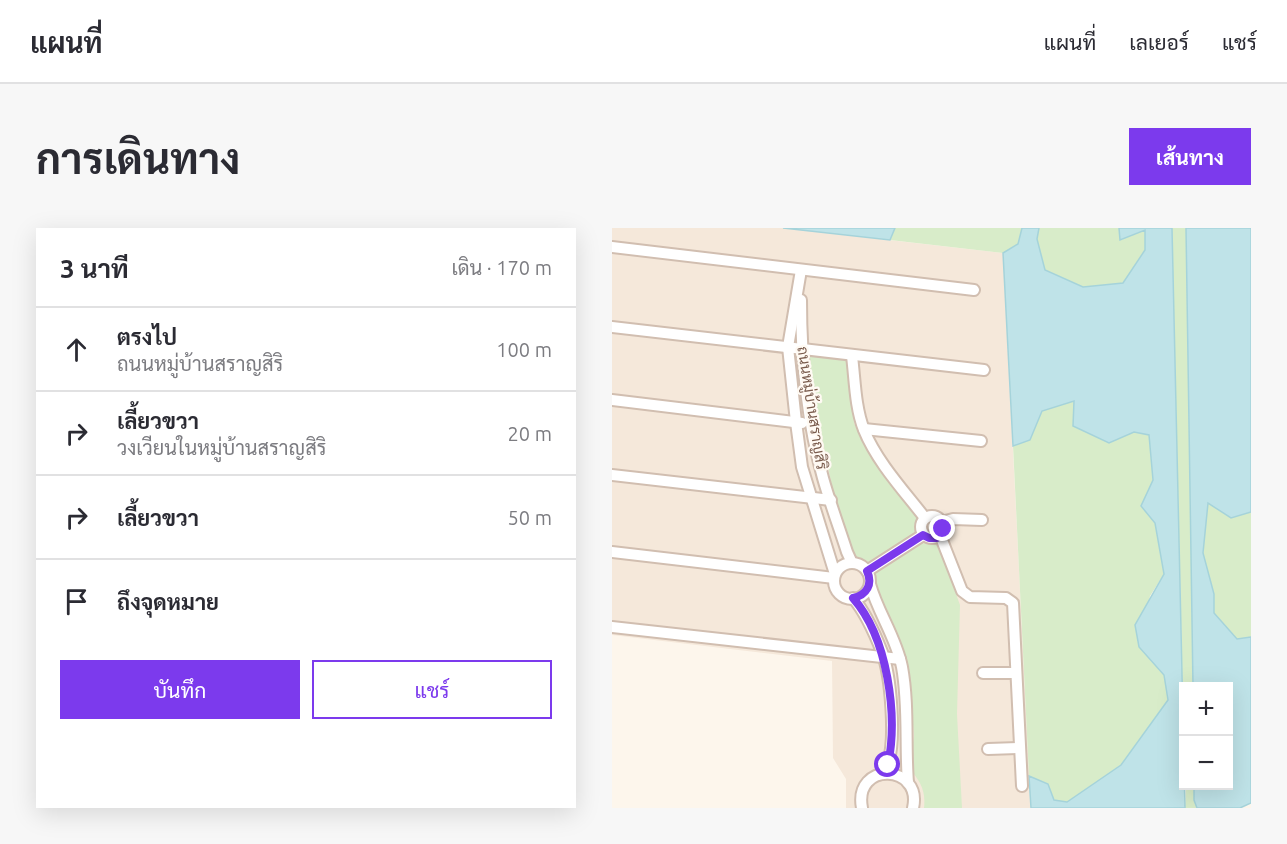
<!DOCTYPE html>
<html lang="th">
<meta charset="utf-8">
<style>
:root{--surface:#fff;--page:#f7f7f7;--text:#2b2b33;--muted:#7c7c81;--line:#e1e1e2;--accent:#7c3aed}
body{margin:0;font-family:Ubuntu,Sarabun,sans-serif;background:var(--page);color:var(--text)}
.controls{position:absolute;right:18px;bottom:18px;display:grid;overflow:hidden;border-radius:0px;box-shadow:0 6px 24px #0002}
.controls button{width:54px;height:54px;display:grid;place-items:center;padding:0;border:0;border-bottom:2px solid var(--line);background:var(--surface);color:var(--text);font:30px sans-serif}
.stop{position:absolute;width:18px;height:18px;margin:-14px;border:4px solid #7c3aed;border-radius:50%;background:#fff}
.stop.end{background:#7c3aed;border-color:#fff;box-shadow:0 2px 6px #0008}
.list{margin:0;padding:0;list-style:none}
h2{display:flex;justify-content:space-between;align-items:center;height:78px;margin:0;padding:0 24px;font-size:26px}
h2 small{font-size:20px;font-weight:400;color:var(--muted)}
.list li{display:grid;grid-template-columns:39px 1fr auto;gap:18px;align-items:center;box-sizing:border-box;height:84px;padding:0 24px;border-top:2px solid var(--line)}
.list b{display:block;font-size:22px;white-space:nowrap}
.list p{margin:0;font-size:20px;white-space:nowrap;color:var(--muted)}
.list em{font-size:20px;font-style:normal;color:var(--muted)}
.actions{display:flex;gap:12px;padding:18px 24px}
.actions a{flex:1;padding:14px 0;border:2px solid var(--accent);border-radius:0px;text-align:center;font-size:21px;color:var(--accent)}
.actions .main{background:var(--accent);color:#fff}
.icon{flex:none;width:33px;height:33px;fill:none;stroke:currentColor;stroke-width:2;stroke-linecap:round;stroke-linejoin:round}
.map{position:relative;flex:none;width:639px;height:580px;overflow:hidden;border-radius:0px}
header{display:flex;align-items:center;gap:36px;box-sizing:border-box;height:84px;padding:0 30px;background:var(--surface);border-bottom:2px solid var(--line)}
header strong{font-size:28px}
nav{display:flex;gap:33px;margin-inline-start:auto;font-size:21px}
.intro{display:flex;align-items:center;justify-content:space-between;box-sizing:border-box;height:144px;padding:0 36px}
h1{margin:0;font-size:42px}
.button{padding:15px 27px;border-radius:0px;background:var(--accent);color:#fff;font-size:21px;font-weight:700}
main{display:flex;gap:36px;padding:0 36px}
aside{flex:1;background:var(--surface);border-radius:0px;box-shadow:0 6px 24px #0002}
.map>svg:first-child{display:block}
.residential{fill:#f5e8da}
.green{fill:#d8ecc9}
.water{fill:#bfe3e8;stroke:#a5d3da;stroke-width:1.5}
.lines{fill:none;stroke-linecap:round;stroke-linejoin:round}
.street-casing{stroke:#d1beb0;stroke-width:14}
.street{stroke:#fff;stroke-width:10}
.route{stroke:#7c3aed;stroke-width:8}
.labels{text-anchor:middle;stroke-width:4.5;stroke-linejoin:round;paint-order:stroke}
.street-label{font-size:15px;fill:#7a5c4d;stroke:#fffaf3}
</style>
<header>
<strong>แผนที่</strong>
<nav><a>แผนที่</a><a>เลเยอร์</a><a>แชร์</a></nav>
</header>
<div class="intro"><h1>การเดินทาง</h1><a class="button">เส้นทาง</a></div>
<main>
<aside>
<h2>3 นาที<small>เดิน · 170 m</small></h2>
<ul class="list">
<li><svg class="icon" aria-label="ahead" viewBox="0 0 24 24"><path d="M12 20V5M6 11l6-6 6 6"/></svg><div><b>ตรงไป</b><p>ถนนหมู่บ้านสราญสิริ</p></div><em>100 m</em></li>
<li><svg class="icon" aria-label="right" viewBox="0 0 24 24"><path d="M7 20v-9h11M14 6l5 5-5 5"/></svg><div><b>เลี้ยวขวา</b><p>วงเวียนในหมู่บ้านสราญสิริ</p></div><em>20 m</em></li>
<li><svg class="icon" aria-label="right" viewBox="0 0 24 24"><path d="M7 20v-9h11M14 6l5 5-5 5"/></svg><div><b>เลี้ยวขวา</b></div><em>50 m</em></li>
<li><svg class="icon" aria-label="arrive" viewBox="0 0 24 24"><path d="M6 21V4h12l-3 4 3 4H6"/></svg><div><b>ถึงจุดหมาย</b></div></li>
</ul>
<div class="actions"><a class="main">บันทึก</a><a>แชร์</a></div>
</aside>
<div class="map">
<svg width="639" height="580" viewBox="0 0 639 580">
<rect width="100%" height="100%" fill="#fdf6ec"/>
<!-- residential -->
<path class="residential" d="M0,0h171l220,25 28,555h-185v-29l-13,-21 -1,-97 -220,-26z"/>
<!-- green -->
<g class="green">
<path d="M283,0h127l-4,16 -15,9 -113,-13z"/>
<path d="M427,0h80l2,12 24,-11v21l-22,33 -40,4 -38,-17 -8,-31z"/>
<path d="M560,0h14l7,458h-9l-1,24z"/>
<path d="M198,127l37,2 3,15 4,51 7,16 57,76 -3,9 5,19 18,1 22,61 -3,109 5,94h-38c2,-18 -4,-27 -15,-40l5,-32 -4,-47 -10,-47 -20,-45 -6,-8 1,-14 -8,-12 -12,-7 -9,-19 -11,-36 -29,-141z"/>
<path d="M463,172l59,32 15,3 4,45 -12,26 14,17 9,51 -14,22 -11,51 25,28 4,25 -47,65 -54,37 -13,-2 -6,-16 -19,-8 -16,-330 17,-6 12,-29z"/>
<path d="M596,274l23,16 20,-6v125l-14,2 -23,-26v-19l-11,-41z"/>
<path d="M574,558h8v14l3,8h-12z"/>
</g>
<!-- water -->
<g class="water">
<path d="M171,0h112l-5,12z"/>
<path d="M410,0h17l-2,11 8,31 38,17 40,-4 22,-33v-20l-25,10 -1,-12h53l13,580h-154l-2,-32 19,8 6,16 13,2 54,-37 47,-65 -4,-25 -25,-28 -4,-22 29,-51 -9,-51 -14,-17 12,-26 -4,-45 -15,-3 -25,11 -36,-17 1,-25 -32,10 -12,29 -17,6 -10,-193 15,-9z"/>
<path d="M574,0h65v284l-20,6 -23,-15 -5,50 11,41v19l23,26 14,-2v166l-11,5h-43l-3,-8v-14h34v-100h-35z"/>
</g>
<g class="lines">
<defs>
<g id="street">
<path d="M0,19l362,43"/>
<path d="M189,42l-13,77 8,75 6,45 33,107"/>
<path d="M189,72c0,59 6,121 22,178 7,25 16,49 24,74l5,11"/>
<path d="M0,99l372,43"/>
<path d="M240,128c3,24 3,51 12,74 13,32 40,61 61,88"/>
<path d="M0,172l190,23"/>
<path d="M252,201l117,12"/>
<path d="M0,247l219,25"/>
<circle cx="320" cy="299" r="11"/>
<path d="M330,294l11,-3 29,1"/>
<path d="M328,307l22,56 8,6 36,1 7,5 9,183"/>
<path d="M0,324l222,26"/>
<circle cx="240" cy="353" r="18"/>
<path d="M255,343l56,-36"/>
<path d="M258,356c8,29 26,53 32,83 7,38 3,78 6,116"/>
<path d="M241,370c13,15 22,36 29,54 9,24 14,87 6,111 -1,4 -5,8 -8,11"/>
<path d="M0,399l288,32"/>
<path d="M371,445h33"/>
<path d="M376,521l32,-1"/>
<path d="M250,580c-9,-47 61,-44 51,0"/>
</g>
</defs>
<!-- street casing -->
<use href="#street" class="street-casing"/>
<!-- street -->
<use href="#street" class="street"/>
</g>
<g class="lines">
<!-- route -->
<path class="route" d="M276,537c10,-50 0,-127 -35,-167 14,-3 20,-14 14,-27l56,-36 6,3h8l6,-9"/>
</g>
<g class="labels">
<!-- street labels -->
<g class="street-label">
<text transform="translate(200 180) rotate(81)" y="5">ถนนหมู่บ้านสราญสิริ</text>
</g>
</g>
</svg>
<div class="controls">
<button>+</button>
<button>−</button>
</div>
<div class="stop" style="left:276px;top:537px"></div>
<div class="stop end" style="left:331px;top:301px"></div>
</div>
</main>
